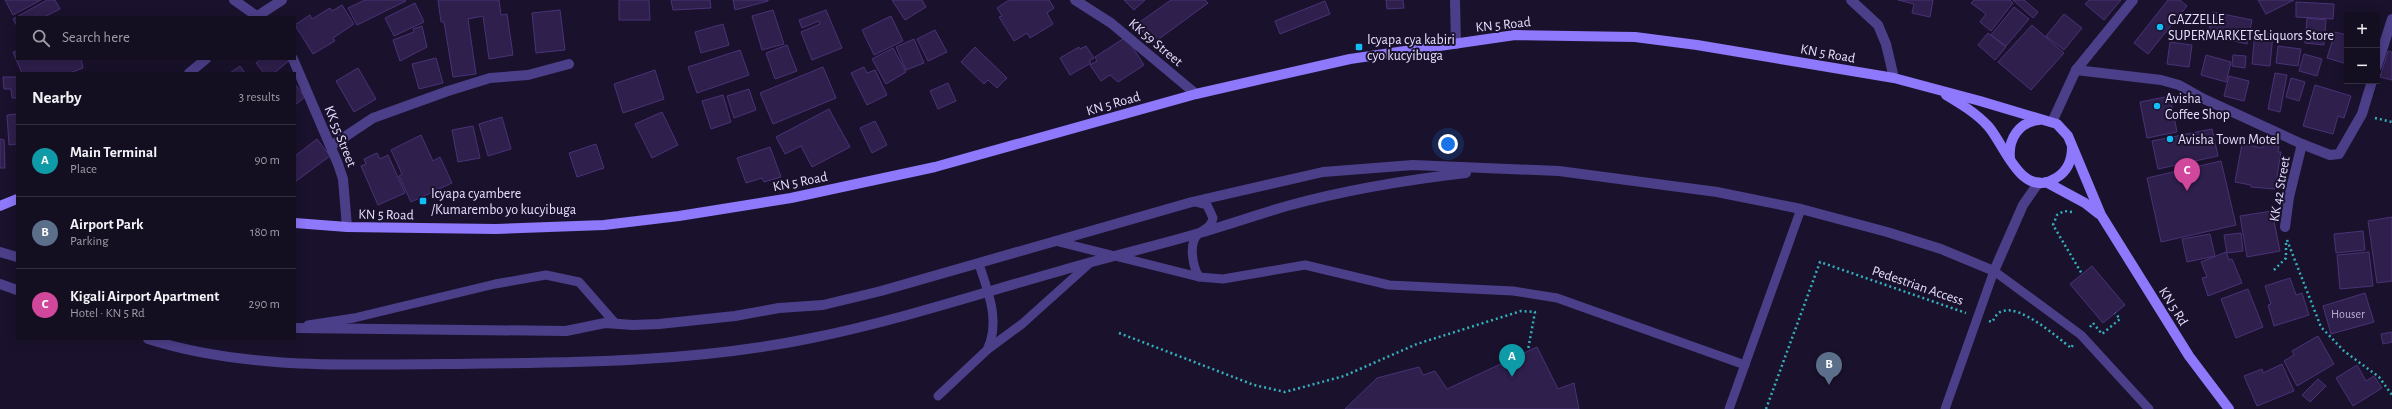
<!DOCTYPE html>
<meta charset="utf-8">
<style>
:root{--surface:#140e21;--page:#1d172a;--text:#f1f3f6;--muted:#9d9ca5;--line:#332e3f;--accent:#2563eb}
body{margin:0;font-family:"Alegreya Sans",sans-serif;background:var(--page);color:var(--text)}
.controls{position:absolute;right:12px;top:12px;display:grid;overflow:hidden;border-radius:0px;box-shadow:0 2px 10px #0003}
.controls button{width:36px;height:36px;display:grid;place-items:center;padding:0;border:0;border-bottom:1px solid var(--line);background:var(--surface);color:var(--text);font:20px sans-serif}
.you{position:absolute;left:1448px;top:144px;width:14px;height:14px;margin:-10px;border:3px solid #fff;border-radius:50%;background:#1a73e8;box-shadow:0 0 0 6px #1a73e833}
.badge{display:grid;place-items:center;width:26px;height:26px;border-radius:50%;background:var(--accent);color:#fff;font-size:13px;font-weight:700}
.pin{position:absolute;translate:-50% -33px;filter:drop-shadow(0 1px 2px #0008)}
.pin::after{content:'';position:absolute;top:21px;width:14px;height:12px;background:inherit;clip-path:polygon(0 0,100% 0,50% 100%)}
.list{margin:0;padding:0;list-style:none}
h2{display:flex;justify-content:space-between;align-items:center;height:52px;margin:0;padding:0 16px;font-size:17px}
h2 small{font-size:13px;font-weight:400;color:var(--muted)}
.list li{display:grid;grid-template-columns:26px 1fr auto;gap:12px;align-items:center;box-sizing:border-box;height:72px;padding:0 16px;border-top:1px solid var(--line)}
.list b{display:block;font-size:15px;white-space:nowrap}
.list p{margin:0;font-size:13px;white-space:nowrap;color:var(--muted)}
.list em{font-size:13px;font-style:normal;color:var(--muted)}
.icon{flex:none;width:22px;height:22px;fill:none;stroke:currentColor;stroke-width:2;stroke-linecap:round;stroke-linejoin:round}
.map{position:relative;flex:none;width:2392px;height:409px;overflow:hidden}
.search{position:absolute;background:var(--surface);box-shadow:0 2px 10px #0003;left:16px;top:16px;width:280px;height:44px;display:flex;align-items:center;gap:10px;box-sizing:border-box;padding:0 14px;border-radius:0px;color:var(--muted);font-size:15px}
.panel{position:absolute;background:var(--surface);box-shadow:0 2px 10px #0003;left:16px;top:72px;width:280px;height:268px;border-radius:0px}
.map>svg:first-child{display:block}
.building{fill:#2f1f4c;stroke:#493277}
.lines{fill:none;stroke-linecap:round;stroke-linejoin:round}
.path{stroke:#35b0bb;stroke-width:2.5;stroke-dasharray:2 3;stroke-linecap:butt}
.lane{stroke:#4c3f89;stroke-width:9}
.street{stroke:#4c3f89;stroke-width:10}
.secondary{stroke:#8e78fb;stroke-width:10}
.poi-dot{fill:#10bff8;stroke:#1a122c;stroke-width:1.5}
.labels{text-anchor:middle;stroke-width:4;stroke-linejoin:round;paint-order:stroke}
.number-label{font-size:12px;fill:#b8aed2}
.poi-label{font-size:14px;fill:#e6defe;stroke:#1a122c;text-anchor:start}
.street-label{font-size:14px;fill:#e6defe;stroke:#1a122c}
</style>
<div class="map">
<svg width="2392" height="409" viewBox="0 0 2392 409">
<rect width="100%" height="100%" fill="#1a122c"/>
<!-- building -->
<g class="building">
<path d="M5,0h36l-28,15z"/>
<path d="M47,0h8l5,9 -16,8h-27v9l-4,-7z"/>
<path d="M365,0h40l1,1 -49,24 -9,-17z"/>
<path d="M438,0h61l2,15 6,-1 6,41 -24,4 -6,-43 -15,3 8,55 -23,3 -9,-55h-3z"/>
<path d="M619,0h30l1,20h-31z"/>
<path d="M671,0h39l1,8 -38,2z"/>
<path d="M733,0h35v1l-33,9z"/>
<path d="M892,0h30l4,7 -21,13z"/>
<path d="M1009,0h40l5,8 -7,5 6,11 -23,14 -3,-5 -13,8 -15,-24 3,-1 -5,-8z"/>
<path d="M1124,0h21l-11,10z"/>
<path d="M1171,0h34l3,3 -56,41 -15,-20z"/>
<path d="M1386,0h17l1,8 -17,1z"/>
<path d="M1898,0h35l-3,17 -18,-4 2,-9z"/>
<path d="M1974,0h36l3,3 -22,28 -11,-9 6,-8 -15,-11z"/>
<path d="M2013,0h11l14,12 -5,6z"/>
<path d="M2089,0h32l-17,20 -19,-16z"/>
<path d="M2168,0h12l7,6 -39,48 -14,-11z"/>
<path d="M2258,0h36l-28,14z"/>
<path d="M1325,1l5,13 -50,20 -5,-13z"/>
<path d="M2296,2l38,2 -1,15 -37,-2z"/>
<path d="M415,3l9,19 -30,14 -9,-18z"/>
<path d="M342,5l12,19 -21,14 2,3 -22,13 -18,-29 15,-10 2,4 18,-11 2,3z"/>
<path d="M2014,7l15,12 -23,27 -15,-11z"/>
<path d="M560,10l5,40 -29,3 -4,-40z"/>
<path d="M773,10l11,34 -22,6 -10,-34z"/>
<path d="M826,10l16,38 -30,12 -11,-28 19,-8 -1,-3 -17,7 -3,-8z"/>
<path d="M2213,12l39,8 -5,24 -39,-9z"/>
<path d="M2064,14l18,14 -18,22 -18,-14z"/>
<path d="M891,16l12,25 -29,14 -12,-25z"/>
<path d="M2307,18l19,2 -2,25 -19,-2z"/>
<path d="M723,24l6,21 -28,8 -6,-21z"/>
<path d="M2032,25l32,28 -33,37 -33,-28z"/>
<path d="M422,26l5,21 -27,14 -7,-21 21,-8 -1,-3z"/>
<path d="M935,30l12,22 -19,9 -11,-22z"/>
<path d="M2255,32l18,2 -3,32 -18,-2z"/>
<path d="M2335,32l12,3v29l-20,-6z"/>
<path d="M1988,33l18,14 -11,13 -17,-15z"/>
<path d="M1126,37l18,28 -26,17 -8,-7 -9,6 -11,-16 7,-4 -2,-4z"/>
<path d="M914,39l10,24 -18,7 -10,-23z"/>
<path d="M2170,42l22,3 -3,22 -22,-3z"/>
<path d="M787,45l10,26 -22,8 -9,-26z"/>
<path d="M1086,46l8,12 -5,3 2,2 -21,12 -10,-17 19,-11 1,2z"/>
<path d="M2278,46l23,3 -3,17 -22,-3z"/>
<path d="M975,47l32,31 -10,10 -9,-8 -4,4 -23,-22z"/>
<path d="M893,48l13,24 -20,12 -14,-25z"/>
<path d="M740,50l9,25 -52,18 -9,-26z"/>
<path d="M17,51v8h64l2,9 -13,5h-48l-9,-21z"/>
<path d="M2388,51l4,1v28l-12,-3z"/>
<path d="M2304,54l18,5 -5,17 -18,-5z"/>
<path d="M2206,55l25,7 -5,20 -25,-7z"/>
<path d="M2233,55l13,1 -1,12 -13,-2z"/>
<path d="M436,58l7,25 -24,6 -7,-25z"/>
<path d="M261,59h28l1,1 -16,13h-10l-8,-10z"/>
<path d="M240,66l5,7h-15z"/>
<path d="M823,67l13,31 -63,26 -13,-31z"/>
<path d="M864,67l3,6 8,-3 12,25 -20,10 -16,-32z"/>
<path d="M358,68l18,31 -22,13 -18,-31z"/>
<path d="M655,70l9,29 -41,14 -9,-29z"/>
<path d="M2275,73l12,2 -7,37 -12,-3z"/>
<path d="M2229,76l20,5 -5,20 -20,-5z"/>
<path d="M3,77h14v21h-5l-1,-9h-7z"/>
<path d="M2291,78l14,4 -6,19 -13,-4z"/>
<path d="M948,83l8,18 -18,8 -8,-18z"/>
<path d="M295,84l10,13 -10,8z"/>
<path d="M2315,85l36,11 -7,22 -6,-2 -5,18 -30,-8z"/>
<path d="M749,89l7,21 -22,8 -7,-22z"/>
<path d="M723,95l8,27 -20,7 -9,-28z"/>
<path d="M2170,96l7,36 -30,6 -7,-36z"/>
<path d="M829,109l21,38 -38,20 -11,-21 -16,8 -9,-17z"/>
<path d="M662,112l16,33 -26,13 -17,-34z"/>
<path d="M17,114v30l-8,1 -2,-30z"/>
<path d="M502,117l9,32 -23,7 -9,-32z"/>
<path d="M875,121l12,24 -15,8 -12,-25z"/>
<path d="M473,126l7,32 -22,4 -6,-32z"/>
<path d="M2212,129l6,27 -60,13 -6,-28z"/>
<path d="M421,135l12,26 7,-4 12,26 -41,19 -12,-26 3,-2 -11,-24z"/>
<path d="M0,139l4,1 1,28h-5z"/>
<path d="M317,139l13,17 -35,26v-26z"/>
<path d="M2263,143l16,3 -1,6h3l-6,37 -24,-2v-2l-16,-3 7,-38 21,4z"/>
<path d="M596,144l8,24 -27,9 -8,-24z"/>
<path d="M770,147l11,30 -17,5 -2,-4 -16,5 -9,-25z"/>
<path d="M377,153l3,6 8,-4 17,38 -27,12 -17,-39 5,-2 -2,-5z"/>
<path d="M2221,161l15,64 -75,17 -14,-64z"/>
<path d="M2272,211l8,40 -33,6 -7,-41z"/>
<path d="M2392,217v64l-15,2 -9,-62z"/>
<path d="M2363,231l2,19 -29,3 -2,-19z"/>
<path d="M2241,233l2,18 -16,2 -3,-18z"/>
<path d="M2210,234l5,22 -28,6 -5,-23z"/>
<path d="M2226,252l3,8 3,-1 10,24 -34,13 -6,-18 5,-1 -6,-15z"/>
<path d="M2369,252l4,34 -33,3 -3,-34z"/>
<path d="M2092,266l33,39 -22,18 -33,-39z"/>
<path d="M2290,278l6,17 6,-2 7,22 -35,11 -6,-21 3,-1 -6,-18z"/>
<path d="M2248,289l15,38 -27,11 -15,-39z"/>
<path d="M2365,293l9,29 -43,12 -8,-28z"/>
<path d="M2392,332v10l-9,2 -2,-10z"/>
<path d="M2318,336l16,28 -37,22 -13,-25 10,-6 -2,-4z"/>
<path d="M1537,347l21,42 16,-6 5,26h-234l32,-31 42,-11 4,8 12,-4 12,18z"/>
<path d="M2282,364l12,27 -37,15 -13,-30 18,-7 1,4z"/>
<path d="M2357,365l9,16 8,-5 8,12 -29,18 -17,-28z"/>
<path d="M2318,379l8,7 -16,16 -8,-7z"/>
</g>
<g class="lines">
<!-- path -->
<g class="path">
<path d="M2375,118l17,4"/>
<path d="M2072,212l-8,-1 -7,4 -4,10 29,49"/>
<path d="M2287,240l34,87 23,24 35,26 13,18"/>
<path d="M2274,270l12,-12v-18"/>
<path d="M1989,321l3,1c3,-4 5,-10 11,-11 18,-6 54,26 68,37l2,-3"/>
<path d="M2090,327l3,-4 9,11 18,-15 -5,-6"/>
<path d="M1119,333l135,52 31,7 59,-16 73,-32 104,-33 14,1 -7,38"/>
<path d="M1766,409l54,-147 146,51"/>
</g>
<!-- lane -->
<g class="lane">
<path d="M1195,202l12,3 6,13c-2,10 -8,10 -15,16 -10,10 -5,33 1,43"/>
<path d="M1055,241l144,36 24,2 82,-14 84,20 124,6 44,7 188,67"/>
<path d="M308,325l46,-7 141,-34 51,-9 33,7 36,41"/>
<path d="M988,349l34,-25 69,-62"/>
<path d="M938,396l49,-46c14,-28 1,-58 -8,-86"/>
<path d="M1729,409l72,-200"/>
<path d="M1945,409l49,-138 87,64 68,74"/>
</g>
<!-- street -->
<g class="street">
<path d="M234,0l24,17"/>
<path d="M1075,0l36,23 85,71"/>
<path d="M1455,0l1,44"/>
<path d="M1851,0l27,25 8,19 8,34"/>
<path d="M256,17l26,-17"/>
<path d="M293,59l45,105 5,15 4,48"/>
<path d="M2377,66l15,-47"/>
<path d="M2076,70l85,10 18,5 25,14 98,45 -13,53 -4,30"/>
<path d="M189,73l17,-14"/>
<path d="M2052,122l24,-52 57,-70"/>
<path d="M2302,144l28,11 9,-1 23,-40 10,-33"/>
<path d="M331,146l42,-28 75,-27 42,-13 38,-3 41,-11"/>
<path d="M0,252l17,5"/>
<path d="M0,284l17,6"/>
<path d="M295,328l271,3 39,-8 28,2 26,-1 76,-8 44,-8 44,-3 58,-14 311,-89 131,-30 90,-7 146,6 158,21 84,17 86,23 54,17 53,22 29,-66 16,-23"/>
<path d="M148,339c95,30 196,26 295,25 124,-1 248,-1 369,-26 84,-17 166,-44 248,-67 47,-14 96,-25 143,-39 28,-8 56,-18 84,-26 58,-16 118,-26 179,-33"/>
</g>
<!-- secondary -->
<g class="secondary">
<path d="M1946,95c15,9 30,18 42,31 17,19 33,74 68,52 12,-7 16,-18 16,-31"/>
<path d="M2010,158c-2,-19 9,-36 29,-38"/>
<path d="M2046,182l39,21 14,11"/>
<path d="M0,206l17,-7"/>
<path d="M295,223l52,4 149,2 108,-4 75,-9 112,-18 144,-31 261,-73 154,-35 165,-24 120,2 62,8 197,33 86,23 77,23 11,12 33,79 88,141 40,53"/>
</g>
</g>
<!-- markers -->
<g class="poi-dot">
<circle cx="2160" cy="27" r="4"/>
<rect x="1355" y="43" width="8" height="8" rx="2"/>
<circle cx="2157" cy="106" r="4"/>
<circle cx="2170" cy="139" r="4"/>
<rect x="419" y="197" width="8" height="8" rx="2"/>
</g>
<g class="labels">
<!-- number labels -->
<g class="number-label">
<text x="2348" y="318">Houser</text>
</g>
<!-- poi labels -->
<g class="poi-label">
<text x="2168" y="24">GAZZELLE<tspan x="2168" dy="16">SUPERMARKET&amp;Liquors Store</tspan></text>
<text x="1367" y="44">Icyapa cya kabiri<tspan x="1367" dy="16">cyo kucyibuga</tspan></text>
<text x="2165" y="103">Avisha<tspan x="2165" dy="16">Coffee Shop</tspan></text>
<text x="2178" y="144">Avisha Town Motel</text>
<text x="431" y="198">Icyapa cyambere<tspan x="431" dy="16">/Kumarembo yo kucyibuga</tspan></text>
</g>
<!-- street labels -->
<g class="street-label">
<text transform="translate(1503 24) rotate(-6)" y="5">KN 5 Road</text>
<text transform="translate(1156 42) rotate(40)" y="5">KK 59 Street</text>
<text transform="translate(1828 53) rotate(10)" y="5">KN 5 Road</text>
<text transform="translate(1113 103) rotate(-16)" y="5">KN 5 Road</text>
<text transform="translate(341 136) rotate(68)" y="5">KK 55 Street</text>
<text transform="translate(800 181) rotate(-11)" y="5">KN 5 Road</text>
<text transform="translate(2279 189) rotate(-80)" y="5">KK 42 Street</text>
<text transform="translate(386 214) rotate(1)" y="5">KN 5 Road</text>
<text transform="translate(1918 285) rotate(19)" y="5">Pedestrian Access</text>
<text transform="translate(2174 306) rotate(58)" y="5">KN 5 Rd</text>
</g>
</g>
</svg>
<div class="controls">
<button>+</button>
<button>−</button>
</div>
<div class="you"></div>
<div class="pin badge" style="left:1512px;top:377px;background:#0f9aa8">A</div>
<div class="pin badge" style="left:1829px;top:385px;background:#5c6f8a">B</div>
<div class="pin badge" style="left:2187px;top:191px;background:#d1479c">C</div>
<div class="search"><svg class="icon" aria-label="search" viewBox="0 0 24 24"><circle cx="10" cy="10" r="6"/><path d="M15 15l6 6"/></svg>Search here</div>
<section class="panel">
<h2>Nearby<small>3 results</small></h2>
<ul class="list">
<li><span class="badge" style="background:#0f9aa8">A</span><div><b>Main Terminal</b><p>Place</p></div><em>90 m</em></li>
<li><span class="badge" style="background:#5c6f8a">B</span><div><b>Airport Park</b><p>Parking</p></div><em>180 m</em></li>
<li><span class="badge" style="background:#d1479c">C</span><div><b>Kigali Airport Apartment</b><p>Hotel · KN 5 Rd</p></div><em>290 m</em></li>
</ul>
</section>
</div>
